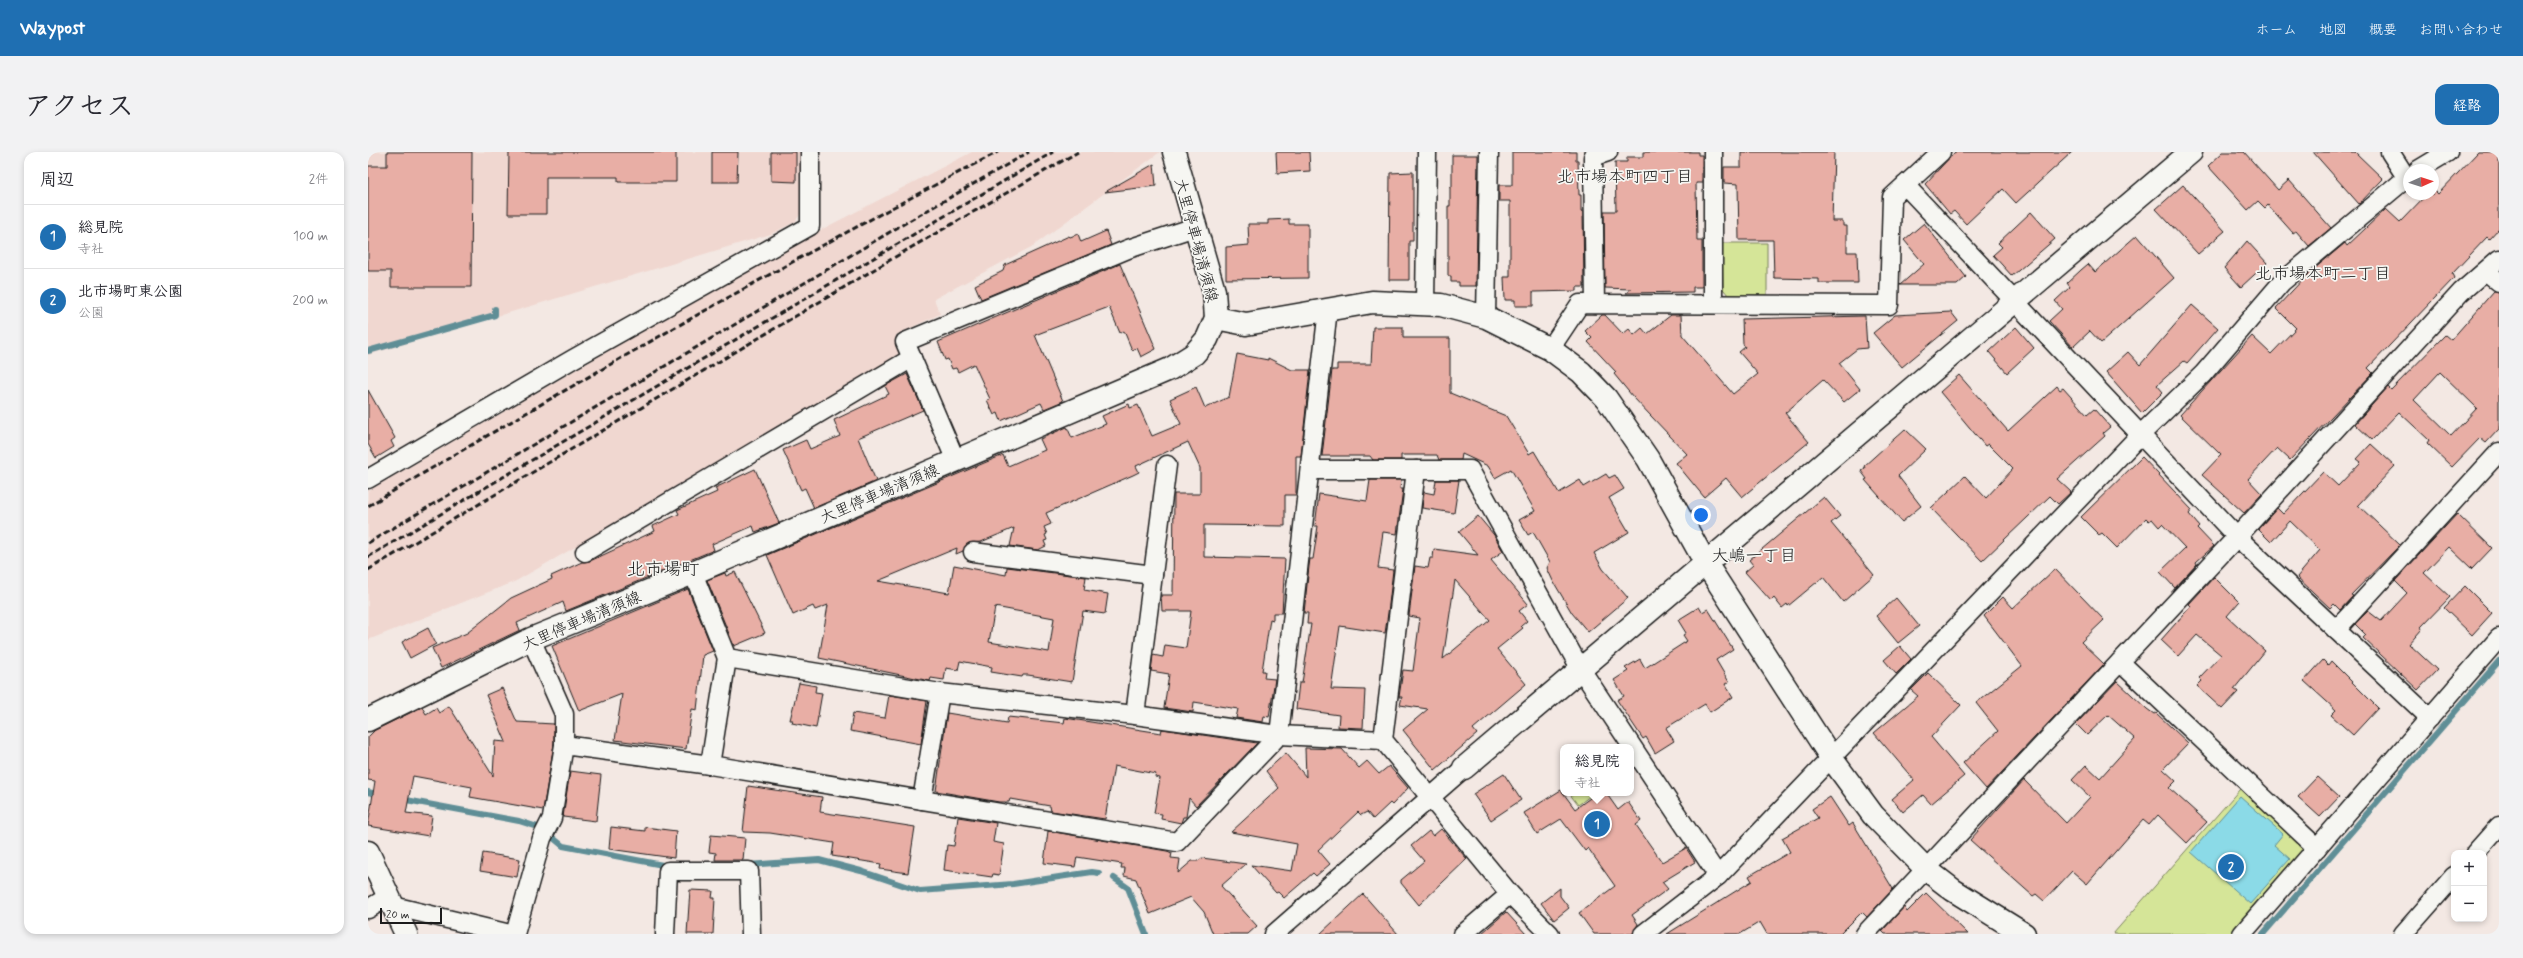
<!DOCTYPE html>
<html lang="ja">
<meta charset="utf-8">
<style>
:root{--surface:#fff;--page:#f2f2f3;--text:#2b2b33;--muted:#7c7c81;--line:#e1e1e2;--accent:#1f6fb2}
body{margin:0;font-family:Mynerve,"Klee One",sans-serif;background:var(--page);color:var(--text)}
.controls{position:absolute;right:12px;bottom:12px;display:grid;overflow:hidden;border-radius:8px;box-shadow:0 2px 6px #0003}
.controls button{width:36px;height:36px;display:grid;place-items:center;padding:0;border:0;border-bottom:1px solid var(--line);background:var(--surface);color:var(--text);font:20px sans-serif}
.compass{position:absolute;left:2035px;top:12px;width:36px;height:36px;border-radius:50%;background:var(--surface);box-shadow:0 2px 6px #0003;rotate:87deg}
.scale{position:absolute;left:12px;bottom:10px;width:62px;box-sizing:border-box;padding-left:4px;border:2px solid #1c1c1c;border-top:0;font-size:11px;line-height:14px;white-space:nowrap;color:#1c1c1c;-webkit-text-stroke:3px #f6f6f2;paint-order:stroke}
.you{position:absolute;left:1333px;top:363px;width:14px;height:14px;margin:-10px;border:3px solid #fff;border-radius:50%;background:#1a73e8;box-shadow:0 0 0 6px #1a73e833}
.badge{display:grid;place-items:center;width:26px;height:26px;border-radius:50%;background:var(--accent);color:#fff;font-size:13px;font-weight:700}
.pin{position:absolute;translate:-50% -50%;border:2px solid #fff;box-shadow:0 1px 4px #0006}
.popup{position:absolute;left:1192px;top:592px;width:74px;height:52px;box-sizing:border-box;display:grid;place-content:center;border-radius:8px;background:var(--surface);filter:drop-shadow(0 1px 3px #0005);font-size:13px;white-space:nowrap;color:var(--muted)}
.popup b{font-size:15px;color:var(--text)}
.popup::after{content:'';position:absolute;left:50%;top:100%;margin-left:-8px;border:8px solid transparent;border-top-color:var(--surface)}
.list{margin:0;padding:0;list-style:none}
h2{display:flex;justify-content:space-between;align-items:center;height:52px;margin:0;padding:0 16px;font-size:17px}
h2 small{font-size:13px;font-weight:400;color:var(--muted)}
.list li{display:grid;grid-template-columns:26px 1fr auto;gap:12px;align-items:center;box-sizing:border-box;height:64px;padding:0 16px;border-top:1px solid var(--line)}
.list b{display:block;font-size:15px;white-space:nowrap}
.list p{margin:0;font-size:13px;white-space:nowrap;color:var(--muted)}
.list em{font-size:13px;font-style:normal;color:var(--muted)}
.map{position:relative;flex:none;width:2131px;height:782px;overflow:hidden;border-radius:12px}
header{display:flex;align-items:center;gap:24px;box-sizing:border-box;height:56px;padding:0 20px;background:var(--accent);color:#fff}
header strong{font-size:19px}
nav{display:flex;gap:22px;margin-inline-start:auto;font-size:14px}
.intro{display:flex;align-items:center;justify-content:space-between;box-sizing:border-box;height:96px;padding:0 24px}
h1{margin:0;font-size:28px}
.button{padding:10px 18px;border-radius:12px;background:var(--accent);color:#fff;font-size:14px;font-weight:700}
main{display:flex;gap:24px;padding:0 24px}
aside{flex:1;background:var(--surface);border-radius:12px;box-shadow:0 2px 6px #0003}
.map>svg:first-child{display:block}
.built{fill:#f0d7d0}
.green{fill:#d5e598;stroke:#78805a}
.water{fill:#8bdae7;stroke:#5f8e96}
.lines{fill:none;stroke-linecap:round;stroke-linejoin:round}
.stream{stroke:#5f8e96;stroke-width:6}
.building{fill:#e8aea5;stroke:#1c1c1c;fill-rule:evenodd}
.minor-casing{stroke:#1c1c1c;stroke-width:21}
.tertiary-casing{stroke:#1c1c1c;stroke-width:25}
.secondary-casing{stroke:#1c1c1c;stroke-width:25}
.minor{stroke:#f6f6f2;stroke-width:18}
.tertiary{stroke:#f6f6f2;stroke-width:22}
.secondary{stroke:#f6f6f2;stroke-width:22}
.rail{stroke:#1c1c1c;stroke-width:3;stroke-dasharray:6 3;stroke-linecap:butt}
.labels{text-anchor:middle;stroke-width:3.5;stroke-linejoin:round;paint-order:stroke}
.street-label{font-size:16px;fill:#1c1c1c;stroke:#f6f6f2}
.neighbourhood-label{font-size:17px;fill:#1c1c1c;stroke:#f6f6f2}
.quarter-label{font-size:18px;fill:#1c1c1c;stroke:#f6f6f2}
</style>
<header>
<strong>Waypost</strong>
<nav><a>ホーム</a><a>地図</a><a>概要</a><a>お問い合わせ</a></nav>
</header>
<div class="intro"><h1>アクセス</h1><a class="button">経路</a></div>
<main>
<aside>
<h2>周辺<small>2件</small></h2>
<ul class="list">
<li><span class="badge">1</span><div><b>総見院</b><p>寺社</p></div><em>100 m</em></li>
<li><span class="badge">2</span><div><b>北市場町東公園</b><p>公園</p></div><em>200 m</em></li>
</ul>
</aside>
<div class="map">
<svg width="2131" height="782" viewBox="0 0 2131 782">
<rect width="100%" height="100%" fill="#f3e8e3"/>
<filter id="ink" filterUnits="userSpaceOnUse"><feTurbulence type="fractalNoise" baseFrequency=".025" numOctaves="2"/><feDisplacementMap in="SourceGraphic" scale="8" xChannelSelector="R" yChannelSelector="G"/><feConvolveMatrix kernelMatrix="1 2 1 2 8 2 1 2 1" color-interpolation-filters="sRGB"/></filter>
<g filter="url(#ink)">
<!-- built -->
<g class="built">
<path d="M0,0h433v61l-6,9 -24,12 -403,121z"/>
<path d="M604,0h188l-127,94 -99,53 6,15 -44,21 7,24 -387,222 -148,59v-149l408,-238z"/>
</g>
<!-- green -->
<g class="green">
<path d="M1354,91h45v52l-38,1 -6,-7z"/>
<path d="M1872,637l62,55v10l-70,80h-119z"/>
<path d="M1201,641h25l-16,12z"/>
</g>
<!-- water -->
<path class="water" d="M1872,644l43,38 -9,11 16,14 -40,45 -59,-52z"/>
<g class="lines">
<!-- stream -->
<g class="stream">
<path d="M0,199l127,-36v-6"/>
<path d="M0,640l12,3"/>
<path d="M33,647l118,22 22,7 22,18 105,20"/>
<path d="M379,713l72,-5 42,11 59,20 93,-7 79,-12 7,1"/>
<path d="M746,726l14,10 18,46"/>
<path d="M1895,782l236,-273"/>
</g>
</g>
<!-- building -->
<g class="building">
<path d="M19,0h85l-1,135h-80v-16h-23v-105h19z"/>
<path d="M141,0h167v30h-58v-5h-72v37h-38z"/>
<path d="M344,0h26l-1,30h-25z"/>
<path d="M403,0h25v30l-25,-1z"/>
<path d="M908,0h33l1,19 -33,2z"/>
<path d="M1144,0h64v8h2l1,35h2v16h2l1,76h-7v4l-44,1v14h-18v-6h-10l-1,-23h6v-76h-11v-16h13z"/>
<path d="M1275,0h55v3h4v28h-6l1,58h5v46h-9v5l-67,1 5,-4 -26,-1 -1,-77h12l-1,-49h12v-5h16z"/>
<path d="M1373,0h93l-2,69h11v5h4v26h10l1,31h-39v-4l-45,-1 -1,-38h-34l-1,-56 -14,-1v-16h17z"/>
<path d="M1587,0h117l-56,51 -13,-14 -37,35 -12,-13 -4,3 -25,-30z"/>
<path d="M1855,0h21l34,38 11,-10 42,48 -22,18 -13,-15 -3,2 -25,-28 -3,3 -7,-7 -10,9 -40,-44z"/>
<path d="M1945,0h42l28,27 -24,25z"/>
<path d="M2110,0h21v76l-10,11 -2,-2 -35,37 2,4 -86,90 5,5 -83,87 -13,-12 -29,31 14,15 -18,19 -42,-38 19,-20 -41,-40 72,-79 19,18 25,-26 -20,-20 32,-34 37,-31 2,3 39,-37 14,13 27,-28h6v-5l5,5z"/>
<path d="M1084,3h26l-2,131h-17v-4h-8v-6h-3v-70h2v-19h2z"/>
<path d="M786,12l2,22 -51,6z"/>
<path d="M1045,20v69h-4v39h-20l1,-107z"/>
<path d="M1815,33l42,46 -27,23 -42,-45z"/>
<path d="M1663,60l24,27 -43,37 -19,-21 9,-8 -4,-4z"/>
<path d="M921,67v5h19v54l-82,1v-32l23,-2 -1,-21h20v-4z"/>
<path d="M1556,71l42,54 -9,8h-57l24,-21 -20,-24z"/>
<path d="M738,79l5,14 -130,54 -6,-14 28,-14 2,-6 64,-29 1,1 8,-3 3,8z"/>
<path d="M1769,83l37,43 -73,65 -11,-12 -17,16 -24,-26 13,-12 -7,-8 15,-14 -3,-4 14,-13 7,-6 7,8z"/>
<path d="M1879,89l20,22 -26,24 -17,-19z"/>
<path d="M752,112l36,85 -15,8 -4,-9 -5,2 -8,-19 -4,2 -11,-26 -74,28 28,66 -19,8 -3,-6 -40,18 -3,-8 -4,2 -7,-15 3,-1 -16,-35 -16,8 -2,-4 -4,1 -4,-10 -3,1 -7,-18z"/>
<path d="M2126,139l5,1v137l-13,14 -6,-5 -28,29 -25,-24 2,-3 -30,-28 -27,28 -17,-16 33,-37 3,3 54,-55 6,5zM2072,220l37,36 -26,28 -37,-36z"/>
<path d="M1824,153l26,23 -31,35 -3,-2 -27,24 6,7 -21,21 -36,-41 22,-20 12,13z"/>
<path d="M1583,160l7,9 -56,46 -29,-34 22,-18z"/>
<path d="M1234,163h3l18,19 6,-5 5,6 8,-7 5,6 24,-19h10l1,20 51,59 25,-20 -19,-22 6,-5 -2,-3 -1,-25 123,-3 2,32 -10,1 -18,14 21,26 -16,13 -21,-22 -38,33 24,29 -67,55 -16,-19 -22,19 -28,-34 11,-9 -54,-57 -19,-23 2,-2 -28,-30 4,-4 -7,-7z"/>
<path d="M1005,175h30v11h47v55l56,23 23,38 5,-3 25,42 21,-13 4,7 22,-13 3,4 6,-3 9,14 -15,9 20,34 -35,21 9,16 25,29 -40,34 -16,-19 -19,-32 -6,-13 3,-6 -17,-30 -5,3 -9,-15 16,-9 -24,-42 -16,9 -7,-12 -26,-12 -1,6h-22l-2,-5h-36v5h-28l-3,-4h-48l10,-86h5v-6h34z"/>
<path d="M1648,175l18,21 -27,25 -18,-21z"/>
<path d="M869,202l31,6v-2l24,12h18l-9,86h-5v39h-11v31l-81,-1v32l81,2 -3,54h-9v7l-3,-1 -8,52h3l-1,7 11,1 -6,38 -5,-1 -1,6 -27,-4 2,-9 -44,-7 -1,10 -29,-4 5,-34 -18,-3 2,-16 10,2 2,-12 21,3 5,-37h-29l-1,-16h12l1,-101h26v-26l-12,-26 -52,24 3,6 -6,3 -87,38 5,11 -7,3 3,7 -2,1 2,5 -3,1 2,5 -8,4 -28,-4 4,-18 -33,14 -12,1 -6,8 -7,3 1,-6 -79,33 71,12 5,-28 52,10 1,-8 79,10 -2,13 24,4 -3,20 -22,-3 -11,71 -44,-7h-5l-1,2 -31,-5 1,-5 -32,-6 -2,9 -12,-2 -2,12 -13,-2 -1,3 -111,-23 9,-53 -13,5 -2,-4 -20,9 -26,-60 236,-100 5,11 37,-16 -5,-11 27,-12 5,11 34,-14 -4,-8 27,-12 1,4 8,-3 14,31 29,-12 -11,-25 26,-12 9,21 24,-11zM627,455l59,11 -5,34 -60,-10z"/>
<path d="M539,222l16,36 -65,28 18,43 -62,27 -9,-20 -4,2 -18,-40 23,-10 4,9 30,-13 -6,-16 55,-26 -4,-8z"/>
<path d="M1591,223l49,56 49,-45 3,4 3,-2 24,27 7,-6 16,18 -7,6 2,3 -48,43 14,13 -13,12 -8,-8 -68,65 -51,-53 34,-32 21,22 27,-29 -25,-25 -3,2 -45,-54z"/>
<path d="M0,238l27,48 -4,3 3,6 -18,11 -8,-14z"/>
<path d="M1537,277l21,20 -28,27 23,30 -19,16 -37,-42 2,-1 -6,-8 4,-3 -1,-2z"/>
<path d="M2003,292l24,22 -37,39 42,40 -49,50 2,1 -13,14 -6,-6 -4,4 -33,-31 23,-27 -30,-29 -19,21 -13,-13 19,-21 6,6 40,-42 15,14 23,-24 -4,-3z"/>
<path d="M1774,305l50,53 -3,4 10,12 -2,2 17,18 -18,16 1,2 -22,24 -15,-16 25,-24 -23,-24 -3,3 -7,-8 -3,2 -3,-3 -29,30 -15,-15 -3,2 -18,-18z"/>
<path d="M387,317l24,54 -24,9 -2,-6 -41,18 2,6 -148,61 -3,-9 -46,21 3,7 -79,38 -9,-20 35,-15 44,-35 41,-19 -1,-3 31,-14 8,-1 65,-30 -2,-5 26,-12 -2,-4 40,-18 -2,-4z"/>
<path d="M1002,328h31l-1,9h3l-6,45 -14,-2 -5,36 15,2 -5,43 -3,20 -45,-7 -9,63 34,1 -2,38 -25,-1 1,-12 -43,-6 3,-26h3l9,-59h-4l1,-11h-4l5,-47 1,-7h3l5,-33h-3l4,-32 48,7z"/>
<path d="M1068,328h23l-5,33 -32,-5 2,-16 10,2z"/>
<path d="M1456,345l16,19 -9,7 43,52 -31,27 -20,-25 -35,29 -1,-2 -5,4 -8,-10 -3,3 -26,-29 8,-7 -4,-5z"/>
<path d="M2089,362l35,34 -20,21 -23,-22 -25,26 26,24 -29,30 1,2 -13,15 28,26 -19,20 -55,-52 3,-3 -11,-11 13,-13 13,10 26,-28 -12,-12z"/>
<path d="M1110,364l16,19 9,16 -12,9 37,44 -9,7 8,10 -6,5 2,2 -26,21 29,35 -53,45 4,5 -42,36 -32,-40 25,-21 -28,-4 2,-8h-3l4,-27 10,1 7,-53 -11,-2 6,-50 13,2 2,-10h3l1,-9 44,6 -19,-23zM1087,428l35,40 -47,39z"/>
<path d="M1687,417l49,51 -23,22 23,22 -118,125 -23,-26 35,-32 -22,-28 46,-37 -38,-50 19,-19 10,11z"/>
<path d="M367,420l30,61 -31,13 -27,-66 18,-7 1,3z"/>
<path d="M1846,425l25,25 -12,14 38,35 -31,38 4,3 -16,17 -25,-23 5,-5 -3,-3 22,-23 -24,-20 -19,21 -17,-16 30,-34 -2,-2z"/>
<path d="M2097,434l27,27 -20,22 -28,-27z"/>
<path d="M320,437l25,62 -10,4 -6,55 -5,-1 -6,40 -71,-9 7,-46 -43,17 -27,-65z"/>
<path d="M1528,446l23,28 -21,17 -22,-27z"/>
<path d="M1331,455l3,5 6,-3 25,40 -17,11 13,22 -4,2 8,13 -23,15 -5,-8 -39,24 8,13 -19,12 -9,-16 -3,2 -26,-39 7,-4 -10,-16 14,-9 -3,-3 15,-9 5,9 42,-27 -4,-6 3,-2 -8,-13z"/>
<path d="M60,476l8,16 -26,14 -8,-16z"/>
<path d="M1532,494l11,13 -15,15 -12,-14z"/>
<path d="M1955,508l5,5 3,-4 47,47 -25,27 -22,-20 5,-5 -32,-29z"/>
<path d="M1560,521l33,32 -30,32 33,39 -33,28 -8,-9 -20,17 -11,-13 22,-19 -40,-47 44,-37 -7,-6z"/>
<path d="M1749,529l30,28 7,5 2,-1 32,30 -25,26 13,12 -7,7 38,34 -20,21 -29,-28 -9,10 -6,-5 -56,64 -15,-13 -28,30 -8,-7 -3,2 -63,-56 54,-60 42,43 24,-26 -18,-17 14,-15 14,13 35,-39 -27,-24 -21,20 -11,-11z"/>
<path d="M431,531l17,3 -1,6 7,1 -6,35 -24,-5 1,-3h-3z"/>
<path d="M134,536l15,34 37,2v20l-11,66 -73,-13 2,-10 -59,-11 -7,37 26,3 -3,20 -61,-10 7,-45 -7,-1v-43l7,-7 47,-23 4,7 10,-6 3,5 10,-7 44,70 2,-35 11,1 -20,-47z"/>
<path d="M521,543l38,6 -6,43 -71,-13 3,-18 32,5z"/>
<path d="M579,561l60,10 1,-6 56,6 1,-5 96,15 1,-4 95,14 -61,63 -7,-8 -3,19h-3l-2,6 -20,-4 1,-5 -8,-1 6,-35 -5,-1 1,-3 -42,-8 -9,53 -54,-8 -1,-5 -40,-7 -1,3h-10l-63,-11z"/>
<path d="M937,596l37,1 17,19 8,-7 12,13 10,-8 19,22 -16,17 -2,-2 -17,16 -6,-7 -6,3 -3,-3 -40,38 12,14 -14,12 -3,-3 -29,25 -6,-6 -2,1 -25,-28 41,6 5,-27 -66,-12 48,-44 -13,-17 20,-18 20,24z"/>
<path d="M202,619l31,4 -5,46 -33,-4z"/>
<path d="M1136,622l17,26 -30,20 -18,-26z"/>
<path d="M1949,625l22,20 -19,20 -22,-20z"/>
<path d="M380,634l74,11 -2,15 95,15 -7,46 -28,-4 1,-5 -49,-8 2,-13 -64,-10 -27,-1z"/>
<path d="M1193,638l14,19 22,-16h9l12,17 10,-8 13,19 -5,4 26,37 24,-14 9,14 -33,20 6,7 -36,26 6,9 -5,10h-39l-15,-21 36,-27 -27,-38 -3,3 -24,-32 -24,15 -13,-21z"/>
<path d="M1462,645l19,29 4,-3 40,66 -26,28 -5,-5 -22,22h-73l-7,-12 -20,12h-73l85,-53 -3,-5 41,-24 -8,-14 36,-20 -6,-9z"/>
<path d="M590,665l38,6 -3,19 11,2 -5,31 -6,-1 -1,3 -48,-7 3,-25 7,1z"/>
<path d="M243,675l34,4v-4l31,4 -2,27 -65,-9z"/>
<path d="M1073,677l26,30 -48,46 -18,-22v-3l23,-19 -13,-15 18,-15 4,5z"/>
<path d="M680,679l119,20 5,2 -1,5 9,1 -2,14 14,-12h6l4,-3 44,6 -25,22 36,40 -9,8h-35l-9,-22 -13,-15 -41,17 -14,-35 -12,-3 1,-8h-4l1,-4 -45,-7 -2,10 -31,-4z"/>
<path d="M343,683l34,3 -2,22h-28l1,-7 -7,-1z"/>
<path d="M115,701l37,6 -3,18 -37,-6z"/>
<path d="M1192,736v8l9,12 -15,12 -13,-17z"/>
<path d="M322,738l23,1 -1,7h3l-2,36h-26z"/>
<path d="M1558,741l42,41h-83l-3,-3 22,-24 3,5z"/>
<path d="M995,742l35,40h-78z"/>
<path d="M1138,760l20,22h-45z"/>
</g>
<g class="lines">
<defs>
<g id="minor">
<path d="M1345,0v152"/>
<path d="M2022,0l16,25"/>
<path d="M2050,18l30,-18"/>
<path d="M1537,33l332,352 193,181"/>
<path d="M2119,120l12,10"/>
<path d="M1057,152l2,-152"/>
<path d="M1227,152l-2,-147 15,-5"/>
<path d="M1118,165l3,-165"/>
<path d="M1182,197l30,-45 309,1 3,-108 49,-45"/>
<path d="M588,309l-51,-119 223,-93 67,-22"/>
<path d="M799,313l-32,250 144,20 104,5"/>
<path d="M942,318h160l110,198 138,208"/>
<path d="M1048,318l-33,270 127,154 40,40"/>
<path d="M0,327l205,-120 237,-133v-74"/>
<path d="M217,400l327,-194"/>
<path d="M605,400l180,23"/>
<path d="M325,421l34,85 213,35 195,22"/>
<path d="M1968,478l163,-178"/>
<path d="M359,506l-17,107 467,77 102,-107 49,-426"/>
<path d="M1752,510l197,186"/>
<path d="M196,593l146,20"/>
<path d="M554,648l18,-107"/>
<path d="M2107,701l24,-27"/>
<path d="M25,754l117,28"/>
<path d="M0,757l20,-12"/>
<path d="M147,782l27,-96 10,-20 12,-73v-31l-33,-75"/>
<path d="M297,782l3,-63h81l2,63"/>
<path d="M906,782l190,-166"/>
<path d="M1095,782l47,-40"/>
<path d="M1275,782l75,-58 422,-441 63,-61 79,-92 127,-106"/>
<path d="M1497,782l372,-397 224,-245 38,-33"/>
<path d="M1874,782l257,-296"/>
<path d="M2035,782l51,-58"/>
</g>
<g id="tertiary">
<path d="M848,166l30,6 126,-22 69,3 45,12 64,32 31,23 25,26 42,61 57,103 127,197 41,56 54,55 26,20 71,44"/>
<path d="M1096,616l727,-616"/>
</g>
<g id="secondary">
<path d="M0,568l163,-81 162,-66 423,-181 54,-23 24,-15 13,-15 9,-21 -2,-27 -40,-139"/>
<path d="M0,700l38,82"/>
</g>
</defs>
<!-- minor casing -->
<use href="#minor" class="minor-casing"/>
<!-- tertiary casing -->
<use href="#tertiary" class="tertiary-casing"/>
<!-- secondary casing -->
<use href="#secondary" class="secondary-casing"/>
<!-- minor -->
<use href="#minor" class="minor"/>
<!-- tertiary -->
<use href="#tertiary" class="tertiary"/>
<!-- secondary -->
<use href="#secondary" class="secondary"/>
<!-- rail -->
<g class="rail">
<path d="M0,354c207,-123 416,-243 630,-354"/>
<path d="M0,391l527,-314 134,-77"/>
<path d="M0,405l685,-405"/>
<path d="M0,418l544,-323 166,-95"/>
</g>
</g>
</g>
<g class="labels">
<!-- street labels -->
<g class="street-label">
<text transform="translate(829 88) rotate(75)" y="6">大里停車場清須線</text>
<text transform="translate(511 341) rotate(-23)" y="6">大里停車場清須線</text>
<text transform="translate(213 468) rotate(-23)" y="6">大里停車場清須線</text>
</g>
<!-- neighbourhood labels -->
<g class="neighbourhood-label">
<text x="1257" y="30">北市場本町四丁目</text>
<text x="1955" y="127">北市場本町二丁目</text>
<text x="1386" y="409">大嶋一丁目</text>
</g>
<!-- quarter labels -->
<g class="quarter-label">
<text x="295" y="423">北市場町</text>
</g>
</g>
</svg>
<div class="controls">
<button>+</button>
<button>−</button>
</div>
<svg class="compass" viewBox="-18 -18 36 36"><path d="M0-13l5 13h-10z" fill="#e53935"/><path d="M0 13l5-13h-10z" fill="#7c7c81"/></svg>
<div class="scale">20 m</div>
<div class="you"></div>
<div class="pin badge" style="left:1229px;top:672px">1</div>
<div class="popup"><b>総見院</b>寺社</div>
<div class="pin badge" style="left:1863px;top:715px">2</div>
</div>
</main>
